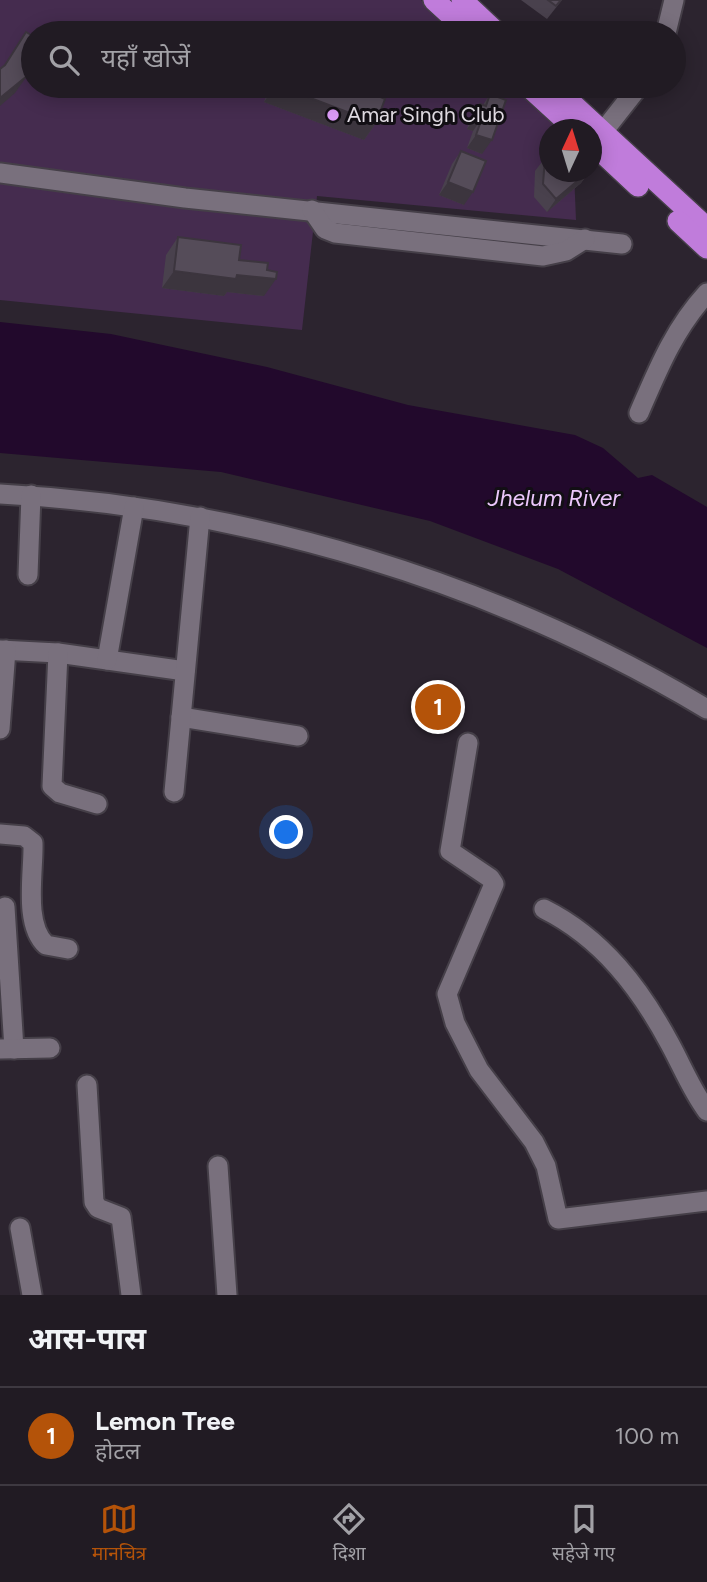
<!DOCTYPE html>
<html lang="hi">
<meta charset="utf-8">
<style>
:root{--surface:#211b23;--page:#2d2830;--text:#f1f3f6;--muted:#a2a1a6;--line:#3e3941;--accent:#b45309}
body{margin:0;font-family:Figtree,"Noto Sans Devanagari",sans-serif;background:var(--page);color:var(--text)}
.compass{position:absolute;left:539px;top:119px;width:63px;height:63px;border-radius:50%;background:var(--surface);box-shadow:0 4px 18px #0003;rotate:4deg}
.you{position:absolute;left:287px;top:833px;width:24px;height:24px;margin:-18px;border:5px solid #fff;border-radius:50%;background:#1a73e8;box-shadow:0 0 0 10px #1a73e833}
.badge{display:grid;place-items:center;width:46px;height:46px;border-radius:50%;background:var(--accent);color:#fff;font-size:23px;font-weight:700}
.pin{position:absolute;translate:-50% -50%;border:4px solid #fff;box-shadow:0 2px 7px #0006}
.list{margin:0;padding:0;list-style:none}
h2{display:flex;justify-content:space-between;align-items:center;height:91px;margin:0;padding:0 28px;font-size:30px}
h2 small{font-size:23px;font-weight:400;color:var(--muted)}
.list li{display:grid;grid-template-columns:46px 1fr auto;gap:21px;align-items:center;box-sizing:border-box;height:98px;padding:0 28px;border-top:2px solid var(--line)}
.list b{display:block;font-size:26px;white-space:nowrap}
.list p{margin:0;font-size:23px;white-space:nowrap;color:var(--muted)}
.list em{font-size:23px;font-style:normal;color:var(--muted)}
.icon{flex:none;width:38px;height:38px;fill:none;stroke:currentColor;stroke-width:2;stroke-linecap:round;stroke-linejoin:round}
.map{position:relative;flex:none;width:707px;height:1295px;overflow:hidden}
.search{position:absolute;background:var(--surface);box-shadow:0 4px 18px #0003;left:21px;right:21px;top:21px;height:77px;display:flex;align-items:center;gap:18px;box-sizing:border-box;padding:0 24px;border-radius:38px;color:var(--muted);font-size:26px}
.sheet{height:189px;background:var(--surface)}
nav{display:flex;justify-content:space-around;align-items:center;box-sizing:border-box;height:98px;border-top:2px solid var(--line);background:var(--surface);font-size:19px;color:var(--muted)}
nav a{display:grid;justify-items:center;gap:4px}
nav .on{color:var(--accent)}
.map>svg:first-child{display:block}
.green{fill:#452c4f}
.water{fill:#22092c}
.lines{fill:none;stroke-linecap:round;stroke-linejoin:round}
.minor-casing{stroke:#453f48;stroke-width:23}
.highway-casing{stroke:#453f48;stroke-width:24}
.minor{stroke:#79707d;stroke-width:19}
.highway{stroke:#c07cdb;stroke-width:21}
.wall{fill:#49414d}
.shaded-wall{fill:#3c353e}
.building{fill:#554c59;stroke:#3c353e;stroke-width:2}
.poi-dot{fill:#da9af6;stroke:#120f14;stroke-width:2.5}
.labels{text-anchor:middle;stroke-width:6;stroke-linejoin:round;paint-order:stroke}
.poi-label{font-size:21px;fill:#e1dce3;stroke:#120f14;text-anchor:start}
.water-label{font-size:23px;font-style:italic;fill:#ecc7fc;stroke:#120f14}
</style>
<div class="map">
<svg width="707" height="1295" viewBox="0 0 707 1295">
<rect width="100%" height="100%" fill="#2c242f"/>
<!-- green -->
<path class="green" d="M0,0h421l37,33h-425v53h482l47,43 -12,1v42h24l2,48 -259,-24 -15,134 -302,-30z"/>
<!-- water -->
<path class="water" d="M0,322l111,12 156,33 141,38 167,30 28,13 35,30 14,-3 55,32v141l-149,-79 -128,-48 -209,-49 -221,-19z"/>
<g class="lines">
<defs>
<g id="minor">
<path d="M666,33l8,-33"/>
<path d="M602,133l37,-47"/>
<path d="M0,173l185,25 437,46"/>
<path d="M312,210l13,19 10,4 208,23 23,-5 19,-12"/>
<path d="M639,413c19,-44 35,-84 68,-120"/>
<path d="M0,494c248,13 494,88 707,215"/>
<path d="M28,575l3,-80"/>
<path d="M0,650l58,3 127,18"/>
<path d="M58,653l-6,133 8,7 37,11"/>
<path d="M107,660l27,-153"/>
<path d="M181,717l117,19"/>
<path d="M0,729l6,-79"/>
<path d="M468,743l-18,108 40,27 4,6 -47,110 8,29 24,47 55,72 12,24 12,53 149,-18"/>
<path d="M174,792l26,-275"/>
<path d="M0,834l24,2 9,7c1,28 -10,81 13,102l22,4"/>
<path d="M5,907l9,142"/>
<path d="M544,909c58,29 96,79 126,135 12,22 22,47 37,67"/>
<path d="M0,1049l50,-1"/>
<path d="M87,1085l7,117 4,6 23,9 10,78"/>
<path d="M218,1166l9,129"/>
<path d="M20,1228l12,67"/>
</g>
<g id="highway">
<path d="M434,0l36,33"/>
<path d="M462,0l35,33"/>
<path d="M528,86l48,44"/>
<path d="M553,86l154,142"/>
<path d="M592,143l46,43"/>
<path d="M678,221l29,27"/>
</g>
</defs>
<!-- minor casing -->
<use href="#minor" class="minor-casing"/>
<!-- highway casing -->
<use href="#highway" class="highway-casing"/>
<!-- minor -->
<use href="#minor" class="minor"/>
<!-- highway -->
<use href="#highway" class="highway"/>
</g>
<!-- wall -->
<g class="wall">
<path d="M521,0h41l-15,19z"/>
<path d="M270,86h110l-4,9v28l-12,17 -100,-38z"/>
<path d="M490,94l-8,60 -15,-6 6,-17 -6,-2 4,-12 9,-13 3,1z"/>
<path d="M461,151l3,54 -25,-10 13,-31z"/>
<path d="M545,158l5,14h39l-8,11 -34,29 -13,-15 1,-26z"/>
<path d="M178,237l61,23 25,36 -37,-4 -3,4 -62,-8 4,-33z"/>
</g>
<!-- shaded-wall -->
<g class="shaded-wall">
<path d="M27,76l-12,17 -15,13v-8z"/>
<path d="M275,86h4l97,37 -12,17 -100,-38z"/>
<path d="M434,86h29l3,1 -6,9z"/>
<path d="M476,116l6,2 -9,13 -6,-2z"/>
<path d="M476,135l16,5 -10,14 -15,-6z"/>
<path d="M588,172l-7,11 -34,29 9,-13z"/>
<path d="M448,182l25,10 -9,13 -25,-10z"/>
<path d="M174,271l63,4 39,4 -12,17 -37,-4 -3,4 -62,-8z"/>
</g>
<!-- building -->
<g class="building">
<path d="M548,0h13l-5,6z"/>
<path d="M26,32l7,4v31l-6,9 -27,22v-29l5,-4z"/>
<path d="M279,86h101l-4,9 9,4 -9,24z"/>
<path d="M490,94l16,6 -14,40 -16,-5 6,-17 -6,-2 4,-12 6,2z"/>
<path d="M461,151l25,10 -13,31 -25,-10z"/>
<path d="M550,153v19h38l-32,27 -13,-15 2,-26z"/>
<path d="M178,237l63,8 -2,15 29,3 -1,7 10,2 -1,7 -39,-4 -1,4 -62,-8z"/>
</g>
<!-- markers -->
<circle class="poi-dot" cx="333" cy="115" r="7"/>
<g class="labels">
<!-- poi labels -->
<g class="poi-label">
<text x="347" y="122">Amar Singh Club</text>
</g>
<!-- water labels -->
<g class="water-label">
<text x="554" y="506">Jhelum River</text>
</g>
</g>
</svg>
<svg class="compass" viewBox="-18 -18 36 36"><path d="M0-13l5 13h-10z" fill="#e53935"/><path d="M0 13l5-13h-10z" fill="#a2a1a6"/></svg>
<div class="you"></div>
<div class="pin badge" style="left:438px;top:707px">1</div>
<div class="search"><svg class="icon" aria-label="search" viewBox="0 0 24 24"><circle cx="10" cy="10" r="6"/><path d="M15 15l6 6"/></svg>यहाँ खोजें</div>
</div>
<section class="sheet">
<h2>आस-पास<small></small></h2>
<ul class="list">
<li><span class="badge">1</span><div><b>Lemon Tree</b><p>होटल</p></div><em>100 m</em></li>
</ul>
</section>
<nav>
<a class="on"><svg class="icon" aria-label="map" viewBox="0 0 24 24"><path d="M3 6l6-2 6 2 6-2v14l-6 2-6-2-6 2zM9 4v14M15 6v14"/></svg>मानचित्र</a>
<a><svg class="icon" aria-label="directions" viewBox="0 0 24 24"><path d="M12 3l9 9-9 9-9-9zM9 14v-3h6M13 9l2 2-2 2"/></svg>दिशा</a>
<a><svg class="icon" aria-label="saved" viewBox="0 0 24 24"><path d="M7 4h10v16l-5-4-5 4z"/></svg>सहेजे गए</a>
</nav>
